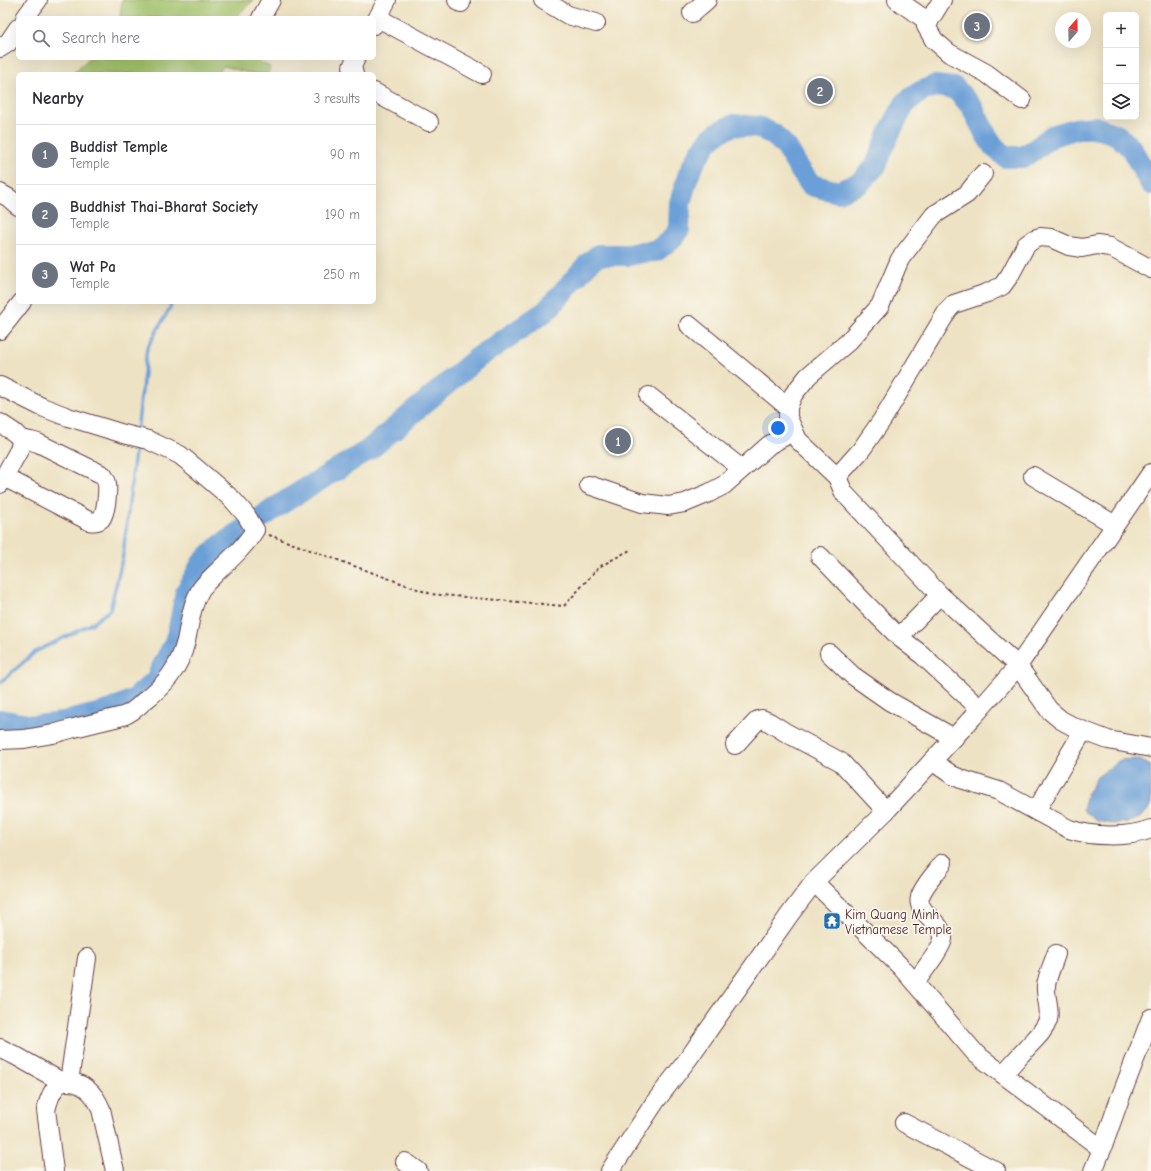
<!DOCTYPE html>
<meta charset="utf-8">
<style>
:root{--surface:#fff;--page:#f2f2f3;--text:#2b2b33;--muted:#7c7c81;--line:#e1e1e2;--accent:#1f6fb2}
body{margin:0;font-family:"Comic Neue",sans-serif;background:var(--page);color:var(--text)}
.controls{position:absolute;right:12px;top:12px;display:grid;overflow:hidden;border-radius:6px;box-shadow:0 4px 16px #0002}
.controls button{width:36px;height:36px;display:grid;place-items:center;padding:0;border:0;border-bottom:1px solid var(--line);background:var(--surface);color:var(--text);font:20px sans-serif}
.compass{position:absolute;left:1055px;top:12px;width:36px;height:36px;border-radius:50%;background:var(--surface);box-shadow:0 4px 16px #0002;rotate:20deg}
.you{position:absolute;left:778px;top:428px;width:14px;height:14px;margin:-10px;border:3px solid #fff;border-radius:50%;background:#1a73e8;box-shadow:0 0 0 6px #1a73e833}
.badge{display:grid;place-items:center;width:26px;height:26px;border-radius:50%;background:var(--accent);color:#fff;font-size:13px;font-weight:700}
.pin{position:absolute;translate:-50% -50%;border:2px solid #fff;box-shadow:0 1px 4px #0006}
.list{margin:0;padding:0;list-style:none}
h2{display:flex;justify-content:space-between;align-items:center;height:52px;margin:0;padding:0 16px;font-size:17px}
h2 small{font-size:13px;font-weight:400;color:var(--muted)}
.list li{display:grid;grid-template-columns:26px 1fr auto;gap:12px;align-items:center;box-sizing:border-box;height:60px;padding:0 16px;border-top:1px solid var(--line)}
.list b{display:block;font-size:15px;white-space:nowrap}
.list p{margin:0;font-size:13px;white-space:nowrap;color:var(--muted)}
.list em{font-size:13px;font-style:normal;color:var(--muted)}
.icon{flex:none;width:22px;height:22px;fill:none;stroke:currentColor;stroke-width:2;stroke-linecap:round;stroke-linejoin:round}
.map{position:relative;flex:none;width:1151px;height:1171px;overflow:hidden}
.search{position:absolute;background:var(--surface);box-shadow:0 4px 16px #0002;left:16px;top:16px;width:360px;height:44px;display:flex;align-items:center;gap:10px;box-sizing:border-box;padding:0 14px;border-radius:6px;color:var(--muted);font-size:15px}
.panel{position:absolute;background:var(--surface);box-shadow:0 4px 16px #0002;left:16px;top:72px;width:360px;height:232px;border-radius:6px}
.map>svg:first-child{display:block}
.green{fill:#a1c26a;stroke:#76704a}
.water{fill:#6a9fd7;stroke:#5a5f81}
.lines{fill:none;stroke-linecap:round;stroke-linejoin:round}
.stream{stroke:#6a9fd7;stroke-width:3.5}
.river{stroke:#6a9fd7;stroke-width:22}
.minor-casing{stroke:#623c42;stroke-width:20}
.path{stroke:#623c42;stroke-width:2;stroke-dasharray:3 3;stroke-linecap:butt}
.minor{stroke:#fff;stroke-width:18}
.labels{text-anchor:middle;stroke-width:3.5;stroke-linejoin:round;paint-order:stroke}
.poi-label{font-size:13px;fill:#4a1f2b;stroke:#fbf7ec;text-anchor:start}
</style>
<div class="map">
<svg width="1151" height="1171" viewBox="0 0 1151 1171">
<rect width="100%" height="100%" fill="#fbf7ec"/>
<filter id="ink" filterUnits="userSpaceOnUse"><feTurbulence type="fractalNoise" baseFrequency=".025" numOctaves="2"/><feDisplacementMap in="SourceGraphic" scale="8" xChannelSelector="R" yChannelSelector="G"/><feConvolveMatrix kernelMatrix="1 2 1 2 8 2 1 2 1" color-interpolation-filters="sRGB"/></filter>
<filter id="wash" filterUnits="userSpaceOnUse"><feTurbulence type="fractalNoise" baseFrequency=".012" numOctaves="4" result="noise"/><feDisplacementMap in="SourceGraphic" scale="16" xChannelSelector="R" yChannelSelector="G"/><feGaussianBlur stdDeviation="0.9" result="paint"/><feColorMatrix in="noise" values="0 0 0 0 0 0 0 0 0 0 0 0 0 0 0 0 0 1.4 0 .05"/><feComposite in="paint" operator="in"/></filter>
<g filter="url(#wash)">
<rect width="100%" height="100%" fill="#ede2c3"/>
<!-- green -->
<g class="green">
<path d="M122,0h132l-20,18h-114z"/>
<path d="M89,58h163l18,9 -2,7h-16l-28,-8 -8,8h-144z"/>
</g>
<!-- water -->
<path class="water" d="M1138,759l13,7v41l-11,11 -12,4 -15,2 -16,-3 -14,-11 4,-16 10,-17 23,-17z"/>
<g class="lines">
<!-- stream -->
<g class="stream">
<path d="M137,432l10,-84 24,-42 -2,-4"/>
<path d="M0,683l35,-31 56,-28 19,-14 13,-54 13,-114"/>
</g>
<!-- river -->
<path class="river" d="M0,720l33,6 22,-2 51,-12 29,-13 21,-19 21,-42 9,-46 16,-29 15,-15 67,-46 86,-53 106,-90 70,-48 40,-45 12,-11h31l13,-3 14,-1 15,-11 8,-11 1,-26 8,-27 8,-17 14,-20 9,-7 15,-7 24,2 15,7 14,14 11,19 13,18 27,7 22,-9 16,-18 14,-34 16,-29 14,-10 14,-6 21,2 17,19 13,26 9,14 12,10h17l14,-9 15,-12 23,-7 20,-2 22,8 14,13 20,36"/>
</g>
</g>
<g filter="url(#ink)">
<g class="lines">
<defs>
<g id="minor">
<path d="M457,0l4,3"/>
<path d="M543,0l25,15 28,8"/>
<path d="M897,0l32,22"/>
<path d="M942,0l-16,26 8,14 15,13 37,20 36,27"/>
<path d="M692,13l15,-13"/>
<path d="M25,18l13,-18"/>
<path d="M261,18l10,-18"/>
<path d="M378,18l104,56"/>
<path d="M374,25l13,-25"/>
<path d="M0,48l8,-5 10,-15"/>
<path d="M354,74l-2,-7 4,-9"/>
<path d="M374,92l55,30"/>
<path d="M983,174l-16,20 -33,21 -34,44 -20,47 -32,36 -40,34 -15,19 -5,12v11l10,22 39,37 7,16 96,102 78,71 31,44 12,10 13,7 34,13 43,8"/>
<path d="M0,193l9,5 9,8"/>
<path d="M689,325l99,82"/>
<path d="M0,330l22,-28"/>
<path d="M0,386l42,21 26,10 56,17 24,6 32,15 17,14 35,30 14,16 9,15c-10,16 -24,29 -37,41 -6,6 -12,11 -17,18 -10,16 -11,34 -15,52 -7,28 -21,44 -43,61 -6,6 -12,11 -20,14l-49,12 -21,6 -29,5 -24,1"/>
<path d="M649,396l93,73"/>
<path d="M0,423c6,5 21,11 21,20 0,1 -2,6 -2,7l-19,34"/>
<path d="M1151,473l-133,193 -45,51 -87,94 -72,71 87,85 75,87 126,95 17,-48 32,-83"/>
<path d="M1033,476l82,49"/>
<path d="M4,477l85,44c4,1 8,1 12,-2 5,-6 7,-27 6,-35 0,-3 -2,-6 -4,-9l-65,-32 -7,-2 -11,-2"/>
<path d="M837,477l24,-27 21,-30 66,-110 6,-6 33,-11 15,-7 8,-11 16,-30 8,-6 6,-2 11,1 18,8 13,2 15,-3 13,2 41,22"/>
<path d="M589,485l53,18 26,3 17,-3 24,-10 15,-8 45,-40 25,-14"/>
<path d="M820,556l45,47 34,34 23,18 58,54"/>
<path d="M899,637l41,-42"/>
<path d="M829,653l23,22 37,26 65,37"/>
<path d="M735,745l19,-21 4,-4 4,-1 7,3 16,10 56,30 45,49"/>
<path d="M932,761l20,14 9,4 38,12 70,38c23,8 59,9 82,0"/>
<path d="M1036,811l47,-80"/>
<path d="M915,983c6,-9 27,-35 28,-44 2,-16 -28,-26 -23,-42 3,-11 16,-24 23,-34"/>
<path d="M0,1048l16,8 46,26"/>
<path d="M1003,1074c8,-8 15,-17 23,-25 8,-9 18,-17 22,-29 3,-11 -3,-23 -2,-34 1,-10 7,-22 10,-32"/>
<path d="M69,1082l18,-124"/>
<path d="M904,1123l92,48"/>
<path d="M405,1162l13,9"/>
<path d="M54,1171l-8,-61c2,-8 5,-19 12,-25 2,-2 5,-3 8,-3 17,-1 29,12 35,27l14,62"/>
<path d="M610,1171l45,-69 33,-43 102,-145 24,-32"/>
<path d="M1093,1171l9,-22"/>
</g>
</defs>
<!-- minor casing -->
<use href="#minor" class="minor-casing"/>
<!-- path -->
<path class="path" d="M269,535l162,59 133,12 35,-39 31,-17"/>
<!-- minor -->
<use href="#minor" class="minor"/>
</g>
</g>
<!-- icons -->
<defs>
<symbol id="temple-square" viewBox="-11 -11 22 22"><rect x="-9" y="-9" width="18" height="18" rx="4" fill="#1f6fb2" stroke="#fbf7ec"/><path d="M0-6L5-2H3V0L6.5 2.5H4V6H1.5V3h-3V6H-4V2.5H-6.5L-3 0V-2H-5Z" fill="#fff"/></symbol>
</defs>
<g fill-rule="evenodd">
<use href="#temple-square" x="822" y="911" width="20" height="20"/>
</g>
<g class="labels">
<!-- poi labels -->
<g class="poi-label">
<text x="845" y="919">Kim Quang Minh<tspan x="845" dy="15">Vietnamese Temple</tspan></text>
</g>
</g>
</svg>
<div class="controls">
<button>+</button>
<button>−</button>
<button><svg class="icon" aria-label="layers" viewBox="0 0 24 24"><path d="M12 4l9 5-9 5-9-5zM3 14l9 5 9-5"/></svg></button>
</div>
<svg class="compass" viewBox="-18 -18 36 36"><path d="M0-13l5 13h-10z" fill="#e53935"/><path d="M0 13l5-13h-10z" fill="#7c7c81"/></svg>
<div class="you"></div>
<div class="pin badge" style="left:618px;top:441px;background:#6b7280">1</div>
<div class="pin badge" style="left:820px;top:91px;background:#6b7280">2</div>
<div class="pin badge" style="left:977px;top:26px;background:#6b7280">3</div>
<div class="search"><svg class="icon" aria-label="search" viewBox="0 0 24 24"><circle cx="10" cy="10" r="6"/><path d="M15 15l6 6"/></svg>Search here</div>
<section class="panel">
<h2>Nearby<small>3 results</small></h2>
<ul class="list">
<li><span class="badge" style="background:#6b7280">1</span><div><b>Buddist Temple</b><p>Temple</p></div><em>90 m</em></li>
<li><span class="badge" style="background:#6b7280">2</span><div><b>Buddhist Thai-Bharat Society</b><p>Temple</p></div><em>190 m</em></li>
<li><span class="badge" style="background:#6b7280">3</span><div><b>Wat Pa</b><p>Temple</p></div><em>250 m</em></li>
</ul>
</section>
</div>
